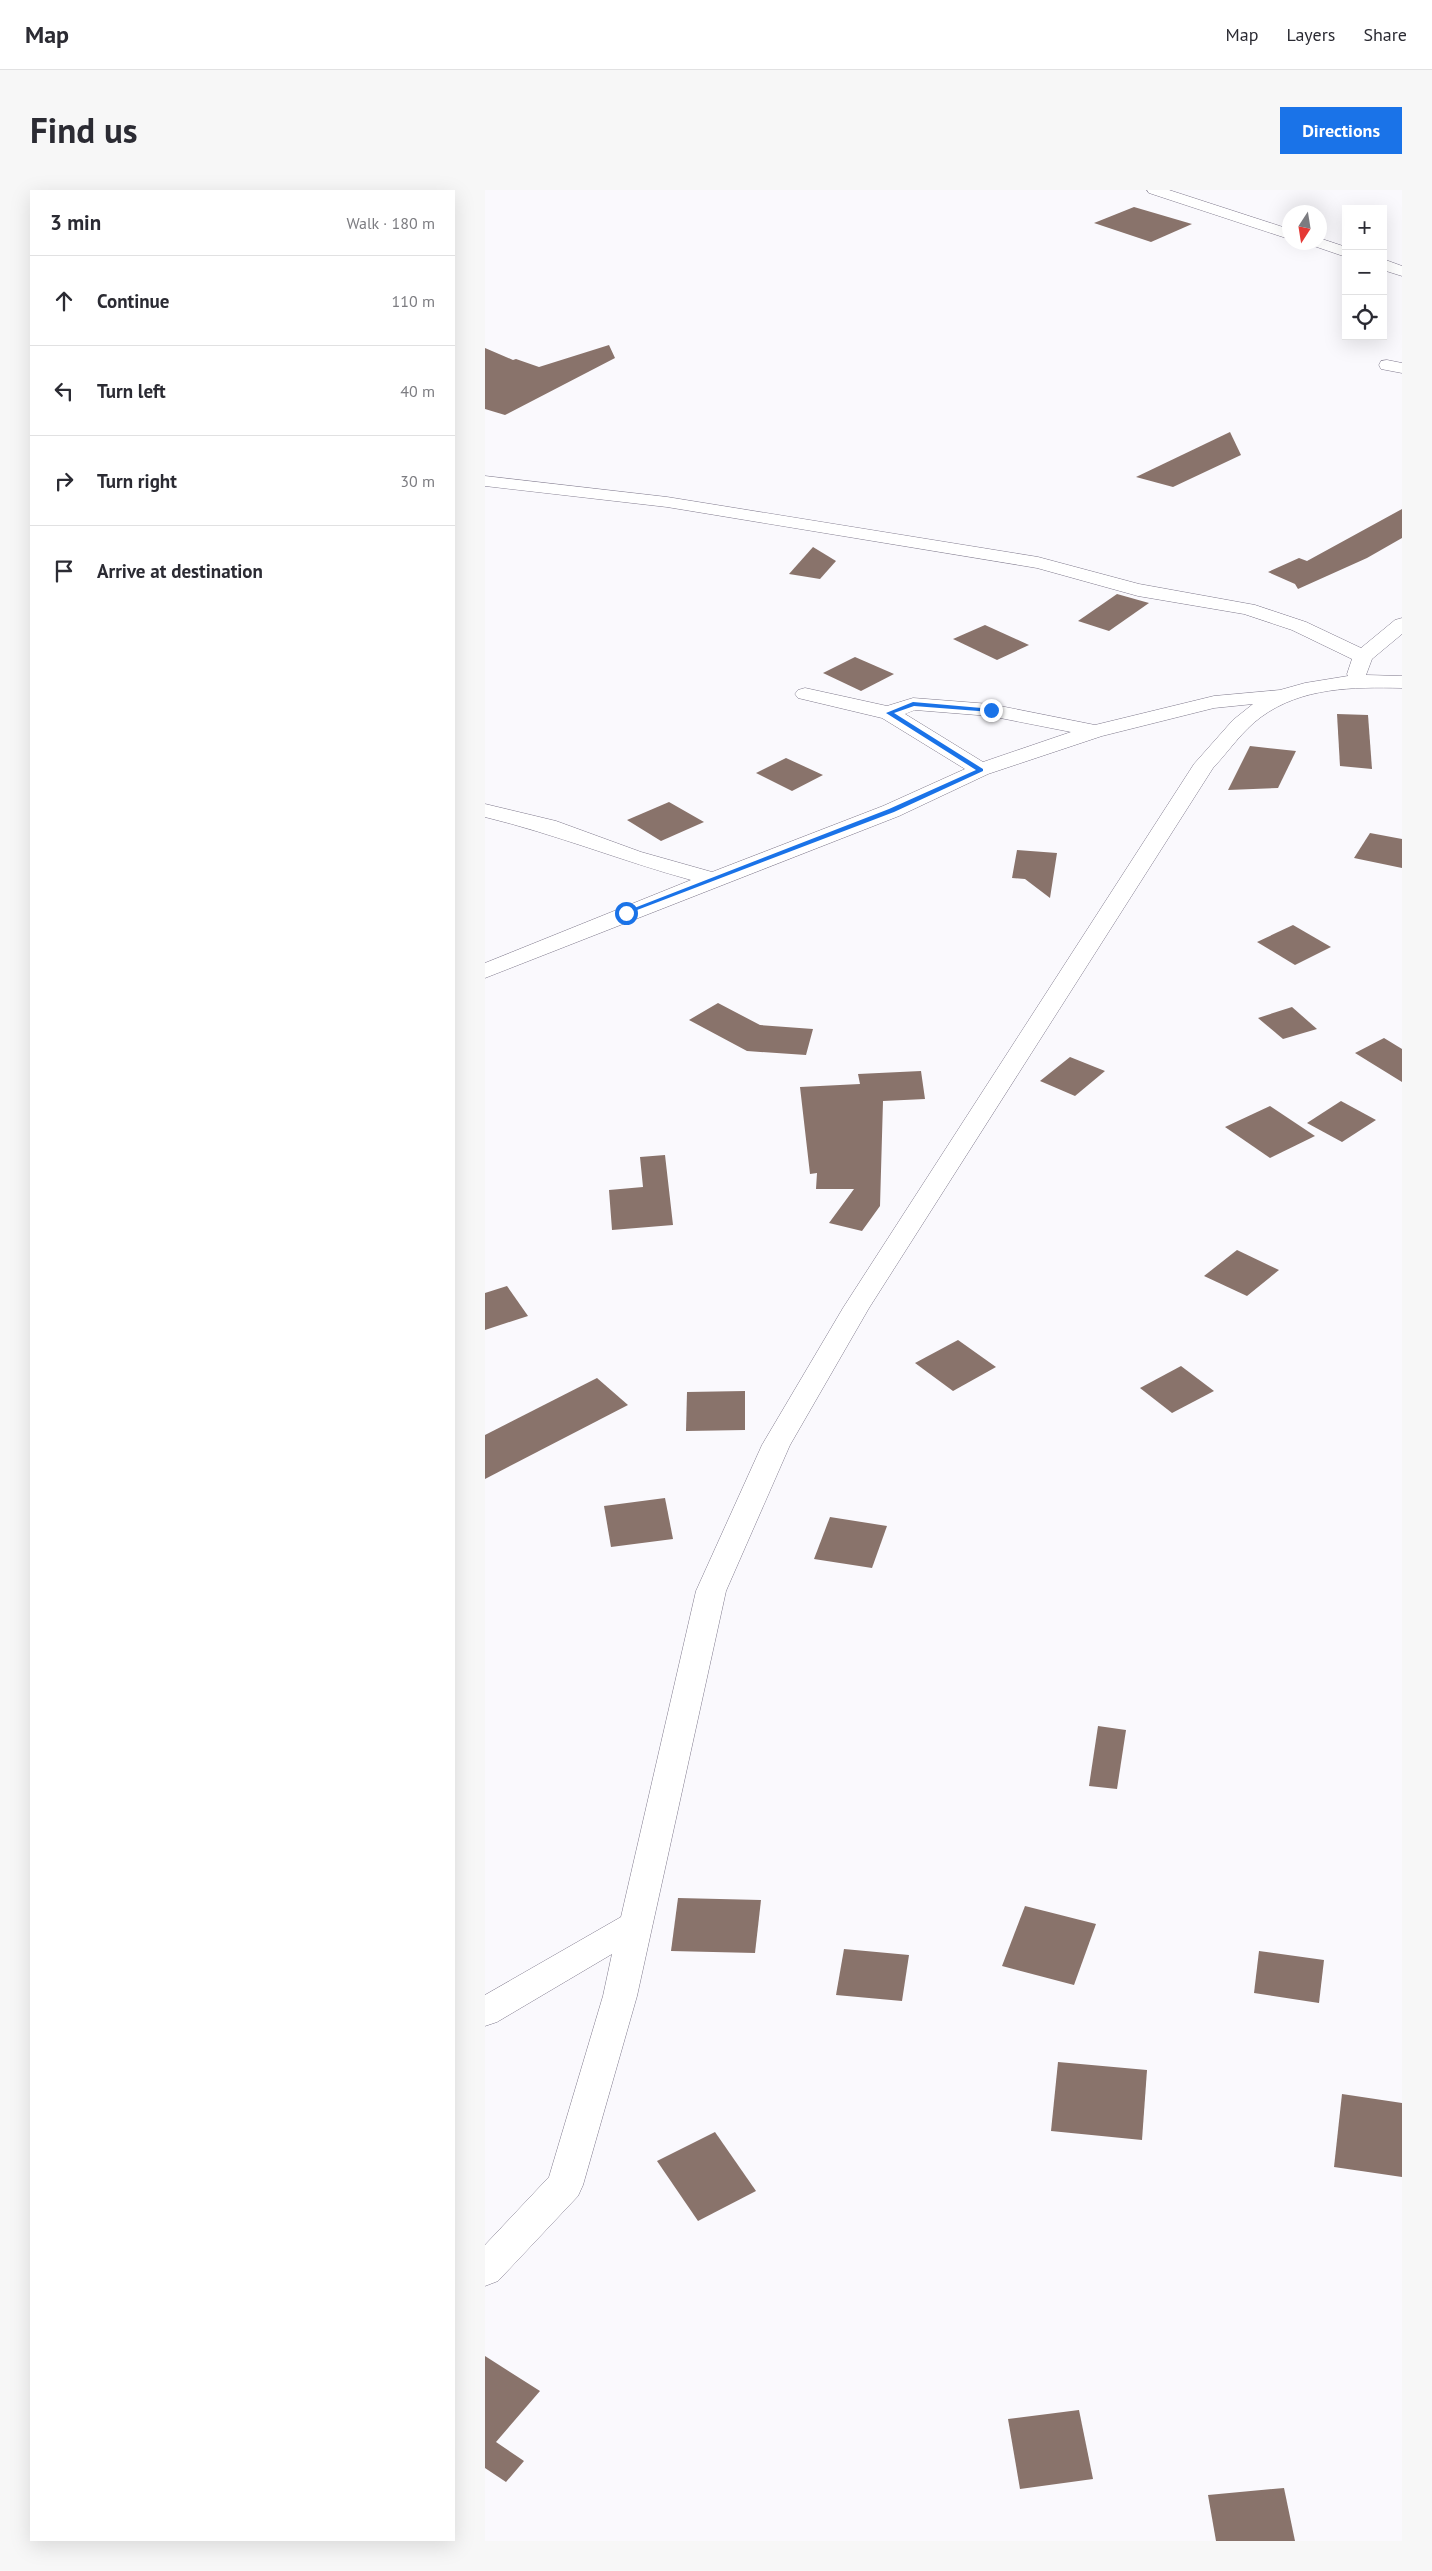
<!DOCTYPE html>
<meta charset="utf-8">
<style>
:root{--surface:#fff;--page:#f7f7f7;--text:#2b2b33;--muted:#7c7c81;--line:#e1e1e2;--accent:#1a73e8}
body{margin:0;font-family:"PT Sans",sans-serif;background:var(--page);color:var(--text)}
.controls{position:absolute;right:15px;top:15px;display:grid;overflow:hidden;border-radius:0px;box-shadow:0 5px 20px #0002}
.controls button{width:45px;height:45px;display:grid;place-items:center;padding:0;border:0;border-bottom:1px solid var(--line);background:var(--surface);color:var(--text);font:25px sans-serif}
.compass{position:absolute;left:797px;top:15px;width:45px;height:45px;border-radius:50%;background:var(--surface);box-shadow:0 5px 20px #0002;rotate:192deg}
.stop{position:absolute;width:15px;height:15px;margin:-11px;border:4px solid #1a73e8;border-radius:50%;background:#fff}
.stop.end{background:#1a73e8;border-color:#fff;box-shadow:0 1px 5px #0008}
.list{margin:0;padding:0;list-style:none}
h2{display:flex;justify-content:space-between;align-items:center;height:65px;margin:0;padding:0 20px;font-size:21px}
h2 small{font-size:16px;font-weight:400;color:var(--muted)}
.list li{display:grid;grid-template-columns:32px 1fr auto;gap:15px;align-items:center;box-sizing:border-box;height:90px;padding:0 20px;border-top:1px solid var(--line)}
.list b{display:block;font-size:19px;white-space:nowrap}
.list em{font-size:16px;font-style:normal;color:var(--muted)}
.icon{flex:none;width:28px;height:28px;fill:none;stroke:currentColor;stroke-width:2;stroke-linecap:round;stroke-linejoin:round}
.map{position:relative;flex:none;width:917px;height:2351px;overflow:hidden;border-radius:0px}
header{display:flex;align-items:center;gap:30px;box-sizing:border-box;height:70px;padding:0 25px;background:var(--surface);border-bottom:1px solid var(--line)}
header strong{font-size:24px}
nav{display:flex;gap:28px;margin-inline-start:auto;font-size:18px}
.intro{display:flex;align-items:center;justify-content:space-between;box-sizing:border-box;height:120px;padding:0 30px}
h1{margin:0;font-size:35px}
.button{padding:12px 22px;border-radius:0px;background:var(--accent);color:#fff;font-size:18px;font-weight:700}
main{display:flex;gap:30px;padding:0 30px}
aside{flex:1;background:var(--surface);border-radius:0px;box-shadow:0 5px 20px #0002}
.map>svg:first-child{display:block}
.building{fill:#89736b}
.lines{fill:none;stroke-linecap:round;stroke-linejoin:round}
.minor-casing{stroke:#7f798c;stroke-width:1}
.minor{fill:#fff;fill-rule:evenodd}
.route{fill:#1a73e8}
</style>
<header>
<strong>Map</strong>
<nav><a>Map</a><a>Layers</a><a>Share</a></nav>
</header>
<div class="intro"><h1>Find us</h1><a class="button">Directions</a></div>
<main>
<aside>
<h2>3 min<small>Walk · 180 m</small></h2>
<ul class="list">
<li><svg class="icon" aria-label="ahead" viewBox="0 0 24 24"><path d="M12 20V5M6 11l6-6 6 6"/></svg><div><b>Continue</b></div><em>110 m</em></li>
<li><svg class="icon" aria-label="left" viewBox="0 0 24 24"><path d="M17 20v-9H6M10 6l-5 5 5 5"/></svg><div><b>Turn left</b></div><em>40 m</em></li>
<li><svg class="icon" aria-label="right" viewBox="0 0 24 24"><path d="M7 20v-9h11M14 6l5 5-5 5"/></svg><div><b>Turn right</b></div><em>30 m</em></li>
<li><svg class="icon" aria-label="arrive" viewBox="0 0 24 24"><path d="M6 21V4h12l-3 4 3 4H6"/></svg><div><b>Arrive at destination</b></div></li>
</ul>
</aside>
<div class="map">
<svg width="917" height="2351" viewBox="0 0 917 2351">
<rect width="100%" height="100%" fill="#faf9fd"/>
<!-- building -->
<g class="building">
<path d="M649,17l58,17 -41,18 -57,-19z"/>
<path d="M124,155l6,13 -110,57 -20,-6v-61l28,12 3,-1 23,8z"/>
<path d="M745,242l11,23 -68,32 -37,-10z"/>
<path d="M917,319v29l-35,20 -69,31 -3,-5 -27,-12 31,-14 8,3z"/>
<path d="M328,357l23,14 -16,18 -31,-5z"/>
<path d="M632,404l32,9 -40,28 -31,-10z"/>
<path d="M500,435l44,20 -32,15 -44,-21z"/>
<path d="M370,467l39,17 -33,17 -38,-18z"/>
<path d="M852,524l31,1 4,54 -32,-3z"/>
<path d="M765,556l46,5 -18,37 -50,2z"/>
<path d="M301,568l37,17 -31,16 -36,-18z"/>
<path d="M184,612l35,20 -43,19 -34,-21z"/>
<path d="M885,643l32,6v29l-48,-10z"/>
<path d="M532,660l40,3 -7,45 -25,-19 -13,-1z"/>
<path d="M808,735l38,22 -36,18 -38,-23z"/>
<path d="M233,813l42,22 53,4 -7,26 -59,-4 -58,-31z"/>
<path d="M807,817l25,22 -34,10 -25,-21z"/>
<path d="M899,848l18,11v33l-47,-29z"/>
<path d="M585,867l35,14 -30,25 -35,-15z"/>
<path d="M436,881l4,28 -42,2 -3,105 -18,25 -33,-8 25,-34h-38l1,-16 -7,1 -10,-87 60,-3 -2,-10z"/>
<path d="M856,911l35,19 -34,22 -35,-19z"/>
<path d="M785,916l45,30 -45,22 -45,-31z"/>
<path d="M180,965l8,70 -61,5 -3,-40 34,-3 -3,-30z"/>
<path d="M752,1060l42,20 -32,26 -43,-20z"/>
<path d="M22,1096l21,30 -43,14v-37z"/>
<path d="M473,1150l38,27 -43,24 -38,-28z"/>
<path d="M696,1176l33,25 -42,22 -32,-25z"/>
<path d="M112,1188l31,27 -143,74v-44z"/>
<path d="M260,1201v39l-59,1 1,-39z"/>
<path d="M180,1308l8,41 -62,8 -7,-41z"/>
<path d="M345,1327l57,9 -15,42 -58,-9z"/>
<path d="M613,1536l28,4 -9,59 -28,-3z"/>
<path d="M193,1708l83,2 -6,53 -84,-2z"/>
<path d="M540,1716l71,18 -22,61 -72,-19z"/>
<path d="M359,1759l65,6 -7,46 -66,-6z"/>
<path d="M774,1761l65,9 -5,43 -65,-10z"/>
<path d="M573,1872l89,8 -5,70 -91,-9z"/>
<path d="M857,1904l60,9v74l-68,-10z"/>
<path d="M230,1942l41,59 -58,30 -41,-60z"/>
<path d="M0,2166l55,35 -44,51 28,19 -18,21 -21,-14z"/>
<path d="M594,2220l14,69 -73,10 -12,-70z"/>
<path d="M799,2298l11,53h-79l-8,-46z"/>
</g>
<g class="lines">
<defs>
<g id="minor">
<path d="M662,0h22l120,39v10l-140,-46z"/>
<path d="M834,48l27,9v10l-35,-12 -2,-3h10z"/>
<path d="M898,69l19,7v10l-19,-6z"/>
<path d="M902,170l15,3v10l-21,-4 -2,-4 2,-4z"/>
<path d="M0,286l182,21 371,60 101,27 116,21 51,17 55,26 34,-28 7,-2v16l-30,25 -6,16 36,1v12c-49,-1 -100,-1 -141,29 -19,14 -32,34 -48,51l-344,540 -79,137 -64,146 -89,405 -54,189 -5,11 -80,85 -13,5v-41l64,-68 54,-181 9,-42 -115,68 -12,4v-31l136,-78 75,-326 66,-146 81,-137 351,-544 39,-44 20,-16 -39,4 -112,28 -114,38 -89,42 -414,162v-15l206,-83c-69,-19 -136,-46 -206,-63v-13l71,17 85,31 71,20 171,-66 82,-37 -83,-51 -84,-20 -3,-4 3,-4 7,-2 82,18 26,-8 77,6 105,21 119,-29 66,-6 25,-7 43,-7 -1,-2 5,-15 -60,-29 -48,-16 -106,-18 -101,-28 -370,-61 -182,-21zM430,520l75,6 81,16 -88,30 -78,-48z"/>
</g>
</defs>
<!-- minor casing -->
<use href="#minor" class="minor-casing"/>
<!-- minor -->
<use href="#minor" class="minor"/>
</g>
<!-- route -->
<path class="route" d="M428,512l80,7 -2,3 -77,-6 -20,7 89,56v2l-89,41 -270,103v-3l265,-103 87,-39 -90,-57z"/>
</svg>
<div class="controls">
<button>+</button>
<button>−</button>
<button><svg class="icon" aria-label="locate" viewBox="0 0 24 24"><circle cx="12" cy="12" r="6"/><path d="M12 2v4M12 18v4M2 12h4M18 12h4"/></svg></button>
</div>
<svg class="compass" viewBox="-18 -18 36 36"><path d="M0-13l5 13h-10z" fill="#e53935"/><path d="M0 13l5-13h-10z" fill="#7c7c81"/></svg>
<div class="stop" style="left:141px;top:723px"></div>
<div class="stop end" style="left:506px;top:520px"></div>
</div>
</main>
